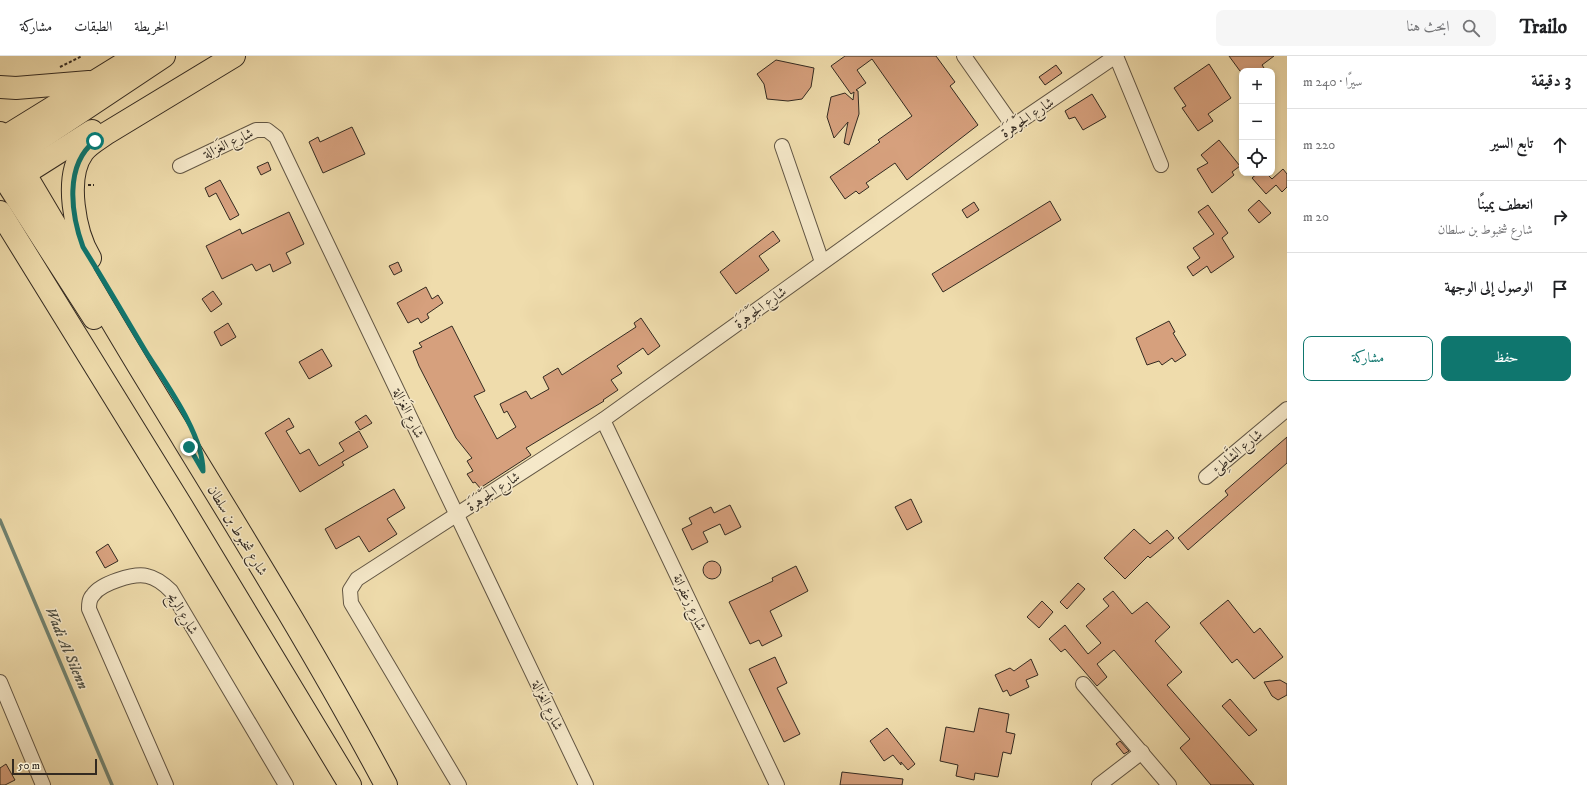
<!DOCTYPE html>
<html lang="ar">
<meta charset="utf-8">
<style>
:root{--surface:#fff;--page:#f6f6f6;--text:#202124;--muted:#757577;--line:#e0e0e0;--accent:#0f766e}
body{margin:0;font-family:"IM FELL DW Pica",Amiri,serif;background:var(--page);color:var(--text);direction:rtl}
.controls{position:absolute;right:12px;top:12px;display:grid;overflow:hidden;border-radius:8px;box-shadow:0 2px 6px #0003}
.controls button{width:36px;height:36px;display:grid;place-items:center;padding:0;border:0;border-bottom:1px solid var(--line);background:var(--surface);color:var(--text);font:20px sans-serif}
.scale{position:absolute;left:12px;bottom:10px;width:85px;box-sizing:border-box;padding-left:4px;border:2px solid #332a21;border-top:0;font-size:11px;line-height:14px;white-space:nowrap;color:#332a21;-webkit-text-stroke:3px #f5e8c9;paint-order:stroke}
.stop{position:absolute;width:12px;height:12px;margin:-9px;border:3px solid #0f766e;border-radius:50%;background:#fff}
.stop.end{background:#0f766e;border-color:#fff;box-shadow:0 1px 4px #0008}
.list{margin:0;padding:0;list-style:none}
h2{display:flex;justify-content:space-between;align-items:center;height:52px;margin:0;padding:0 16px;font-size:17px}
h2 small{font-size:13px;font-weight:400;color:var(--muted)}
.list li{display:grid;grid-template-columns:26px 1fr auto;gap:12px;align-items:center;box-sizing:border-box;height:72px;padding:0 16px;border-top:1px solid var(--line)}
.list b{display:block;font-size:15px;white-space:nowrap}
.list p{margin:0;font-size:13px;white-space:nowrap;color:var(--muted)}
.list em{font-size:13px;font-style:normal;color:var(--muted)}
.actions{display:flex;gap:8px;padding:12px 16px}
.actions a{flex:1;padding:9px 0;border:1px solid var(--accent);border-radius:8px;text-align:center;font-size:14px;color:var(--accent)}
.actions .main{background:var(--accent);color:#fff}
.icon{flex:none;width:22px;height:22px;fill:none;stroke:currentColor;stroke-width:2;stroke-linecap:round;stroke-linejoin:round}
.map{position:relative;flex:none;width:1287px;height:729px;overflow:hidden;direction:ltr}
header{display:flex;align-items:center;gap:24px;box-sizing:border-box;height:56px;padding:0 20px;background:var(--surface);border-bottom:1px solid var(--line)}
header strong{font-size:19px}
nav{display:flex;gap:22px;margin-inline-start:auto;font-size:14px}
.search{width:280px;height:36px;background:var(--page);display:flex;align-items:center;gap:10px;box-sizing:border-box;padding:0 14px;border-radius:8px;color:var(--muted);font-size:15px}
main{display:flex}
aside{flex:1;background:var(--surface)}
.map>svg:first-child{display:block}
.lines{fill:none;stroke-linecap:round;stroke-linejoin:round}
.stream{stroke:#718270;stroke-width:3.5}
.building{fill:#d6a07d;stroke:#332a21}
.minor-casing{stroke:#625644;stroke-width:16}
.primary-casing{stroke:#332a21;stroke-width:24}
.path{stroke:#332a21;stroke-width:2;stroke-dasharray:3 2;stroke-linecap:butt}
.minor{stroke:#f5e8c9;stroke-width:14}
.primary{stroke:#efdcac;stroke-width:22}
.route{stroke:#0f766e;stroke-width:5}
.labels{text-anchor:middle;stroke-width:3;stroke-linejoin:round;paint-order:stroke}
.street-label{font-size:14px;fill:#332a21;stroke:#f5e8c9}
.water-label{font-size:15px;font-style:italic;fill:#4d4e42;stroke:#f5e8c9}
</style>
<header>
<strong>Trailo</strong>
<div class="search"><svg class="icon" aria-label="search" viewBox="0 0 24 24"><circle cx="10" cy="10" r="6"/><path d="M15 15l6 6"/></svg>ابحث هنا</div>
<nav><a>الخريطة</a><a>الطبقات</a><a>مشاركة</a></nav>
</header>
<main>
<aside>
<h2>3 دقيقة<small>سيرًا · 240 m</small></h2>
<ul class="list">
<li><svg class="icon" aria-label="ahead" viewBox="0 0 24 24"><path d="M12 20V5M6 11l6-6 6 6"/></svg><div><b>تابع السير</b></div><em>220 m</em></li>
<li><svg class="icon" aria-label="right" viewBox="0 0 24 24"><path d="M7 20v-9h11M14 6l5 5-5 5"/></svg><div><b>انعطف يمينًا</b><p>شارع شخبوط بن سلطان</p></div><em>20 m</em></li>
<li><svg class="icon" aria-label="arrive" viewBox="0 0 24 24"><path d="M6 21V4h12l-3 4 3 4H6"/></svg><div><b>الوصول إلى الوجهة</b></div></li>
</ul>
<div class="actions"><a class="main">حفظ</a><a>مشاركة</a></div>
</aside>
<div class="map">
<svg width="1287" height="729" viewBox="0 0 1287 729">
<rect width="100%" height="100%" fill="#efdcac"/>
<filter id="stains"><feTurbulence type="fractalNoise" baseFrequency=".005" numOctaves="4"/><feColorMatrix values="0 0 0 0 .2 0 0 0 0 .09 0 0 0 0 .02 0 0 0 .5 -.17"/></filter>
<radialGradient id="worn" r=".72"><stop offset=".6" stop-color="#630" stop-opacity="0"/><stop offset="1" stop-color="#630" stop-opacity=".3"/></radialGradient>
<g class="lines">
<!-- stream -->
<path class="stream" d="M0,464l112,265"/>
</g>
<!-- building -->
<g class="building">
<path d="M845,0h91l19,26 -5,4 28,39 -71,55 -12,-17 -29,20 3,4 -10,7 -3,-3 -11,8 -15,-22 50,-35 -2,-2 34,-24 -40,-57 -15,11 9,13 -10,7 2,1 1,23 -10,31 -5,-2 4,-21 -14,16 -7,-21 4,-20 14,-4 8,7 1,-8 -3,2 -20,-28z"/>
<path d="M1229,0h45l-12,9 4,6h-26z"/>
<path d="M776,4l38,8 -3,19 -9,12 -14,2 -21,-2 -3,-15 -7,-10z"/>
<path d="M1209,8l22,34 -23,16 5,7 -15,10 -16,-23 4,-2 -12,-18z"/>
<path d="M1056,9l6,8 -17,12 -6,-8z"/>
<path d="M1092,38l14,23 -23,13 -8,-13 -6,2 -4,-8z"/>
<path d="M352,71l13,27 -42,19 -14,-31 9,-5 2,5z"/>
<path d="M1219,84l21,26 -8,6 2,3 -22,18 -15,-24 11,-6 -7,-8z"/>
<path d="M268,106l3,8 -10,5 -4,-8z"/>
<path d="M1283,113l4,5v13l-5,5 -6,-7 -10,9 -14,-16 6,-5h8l6,6z"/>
<path d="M220,124l19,35 -9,5 -14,-27 -7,4 -4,-9z"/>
<path d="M1259,144l12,13 -12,10 -11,-13z"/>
<path d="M1050,145l11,19 -118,72 -11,-18z"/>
<path d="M974,146l5,8 -12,8 -5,-8z"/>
<path d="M1208,149l20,28 -6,5 12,19 -23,16 -4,-7 -14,10 -6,-9 13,-9 -7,-10 21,-14 -16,-22z"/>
<path d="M289,156l15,32 -18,9 5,10 -18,9 -3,-8 -14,7 -4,-7 -30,15 -16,-33 34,-17 2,5z"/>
<path d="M773,175l7,10 -21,15 10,14 -33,24 -16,-22z"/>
<path d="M398,206l4,9 -8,4 -5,-9z"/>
<path d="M426,231l6,12 6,-4 5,8 -16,11 2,4 -8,5 -3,-5 -10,5 -11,-20z"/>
<path d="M213,235l9,13 -11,8 -9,-13z"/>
<path d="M641,262l19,28 -12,9 -5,-7 -26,18 5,7 -11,7 7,10 -15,10 1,1 -78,47 5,7 -51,33 -5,-6 -2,1 -6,-9 6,-3 -6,-10 5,-3 -16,-20 -37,-72 -6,-15 9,-4 -3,-4 33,-17 33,65 -11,5 23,43 19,-12 -9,-16 -3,2 -4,-9 26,-13 5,8 18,-10 -6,-12 15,-9 4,7 74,-48 -2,-4z"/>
<path d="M1169,265l6,11 -2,1 13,22 -11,7 -3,-4 -10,7 -3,-4 -12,4 -11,-27z"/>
<path d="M228,267l8,14 -15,9 -7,-14z"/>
<path d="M322,293l10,17 -23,13 -10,-17z"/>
<path d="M366,359l6,8 -12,7 -5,-8z"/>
<path d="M289,362l5,9 -8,4 14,23 9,-5 10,17 25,-15 -5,-8 20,-12 9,16 -26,15 2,3 -44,27 -35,-59z"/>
<path d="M1287,381v26l-99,87 -10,-12 50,-43 -3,-4z"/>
<path d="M394,433l11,19 -18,11 10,15 -28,18 -10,-16 -23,13 -11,-20z"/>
<path d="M911,443l11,23 -15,8 -12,-23z"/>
<path d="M730,449l11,22 -16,8 -5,-11 -17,8 5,10 -16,8 -10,-21 10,-5 -3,-6 22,-11 3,6z"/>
<path d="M1134,473l16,15 17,-14 7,8 -24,20 -2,-2 -23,23 -21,-21z"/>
<path d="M108,488l10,17 -13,7 -9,-16z"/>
<circle cx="712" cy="514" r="9"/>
<path d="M796,510l12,25 -38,20 12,25 -20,10 -3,-6 -9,4 -21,-42 44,-21 -1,-3z"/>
<path d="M1078,527l7,6 -18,20 -7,-7z"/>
<path d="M1113,535l19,23 15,-12 23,25 -15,14 27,31 -15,13 87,100h-43l-31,-37 10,-9 -76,-89 -17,14 10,13 -10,9 -32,-37 -4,3 -12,-13 16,-14 23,29 13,-11 -15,-17 23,-20 -6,-7z"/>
<path d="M1228,544l26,33 6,-5 23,29 -29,22 -17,-20 -5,4 -32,-40z"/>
<path d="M1042,545l11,11 -14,16 -12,-11z"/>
<path d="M775,601l12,26 -10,5 23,46 -16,8 -35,-73z"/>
<path d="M1031,603l7,16 -12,5 3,7 -19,9 -3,-6 -4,2 -8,-17 15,-7 4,3z"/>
<path d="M1280,624l7,4v11l-9,5 -6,-4 -8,-14z"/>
<path d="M1230,643l27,31 -8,6 -27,-30z"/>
<path d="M979,652l30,6 -3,18 9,2 -4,20 -8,-2 -5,25 -23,-4 -1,7 -18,-4 2,-11 -18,-4 6,-34 28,5z"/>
<path d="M887,672l28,36 -7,6 -7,-8v3l-8,-10 -9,6 -14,-20z"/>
<path d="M1120,685l9,10 -5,3 -8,-10z"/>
<path d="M6,708l9,16 -10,5h-5v-17z"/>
<path d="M842,716l61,7 -1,6h-62z"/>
</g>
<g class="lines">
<defs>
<g id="minor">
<path d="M964,0l49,70"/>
<path d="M1116,0l45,109"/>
<path d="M782,90l40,116"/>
<path d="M180,110l76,-36h11l9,7 310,648"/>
<path d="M603,364l174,365"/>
<path d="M1206,421l81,-68"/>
<path d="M0,626l43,103"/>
<path d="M1083,628l86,101"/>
<path d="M166,729l-77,-176c0,-5 0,-10 4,-14 8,-12 41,-22 54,-19 10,2 17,8 24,15l115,194"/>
<path d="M459,729l-108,-182 -1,-13 7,-11 246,-159 410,-294 103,-70"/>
<path d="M1099,729l43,-33"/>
</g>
<g id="primary">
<path d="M0,31l16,1 73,-6"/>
<path d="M0,77c52,84 100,171 152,255 80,131 162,262 234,397"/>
<path d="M0,84l136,-84"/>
<path d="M2,108l162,-108"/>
<path d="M0,116l94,146"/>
<path d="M13,125l79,-50"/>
<path d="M0,156l181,293 169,280"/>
<path d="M90,202c-15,-25 -26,-80 -7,-106 6,-8 16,-13 24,-19l127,-77"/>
</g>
</defs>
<!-- minor casing -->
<use href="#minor" class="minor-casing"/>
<!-- primary casing -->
<use href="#primary" class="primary-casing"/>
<!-- path -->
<g class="path">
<path d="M60,11l22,-11"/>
<path d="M88,129h6"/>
</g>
<!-- minor -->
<use href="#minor" class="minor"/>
<!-- primary -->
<use href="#primary" class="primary"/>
</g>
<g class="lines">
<!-- route -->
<path class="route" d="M95,85c-31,24 -24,73 -12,106 22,35 42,70 63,105 20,32 57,82 57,119l-14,-24"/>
</g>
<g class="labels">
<!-- street labels -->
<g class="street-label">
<text transform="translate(1027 61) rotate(-34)" y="5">شارع الجَوْهَرَة</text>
<text transform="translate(228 87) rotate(-25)" y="5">شارع الغَزالة</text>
<text transform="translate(760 251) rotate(-36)" y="5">شارع الجَوْهَرَة</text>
<text transform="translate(409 357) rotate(64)" y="5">شارع الغَزالة</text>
<text transform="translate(1237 395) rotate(-40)" y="5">شارع الشَّاطِئ</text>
<text transform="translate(493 435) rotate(-33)" y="5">شارع الجَوْهَرَة</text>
<text transform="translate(238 474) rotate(59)" y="5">شارع شخبوط بن سلطان</text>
<text transform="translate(690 546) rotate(65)" y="5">شارع زعفرانة</text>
<text transform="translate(183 557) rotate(58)" y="5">شارع الريح</text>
<text transform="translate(548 649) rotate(64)" y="5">شارع الغَزالة</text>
</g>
<!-- water labels -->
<g class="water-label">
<text transform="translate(67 592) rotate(67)" y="5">Wadi Al Silenn</text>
</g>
</g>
<rect width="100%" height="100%" filter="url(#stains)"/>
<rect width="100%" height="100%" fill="url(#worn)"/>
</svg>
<div class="controls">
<button>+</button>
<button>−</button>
<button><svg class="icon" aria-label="locate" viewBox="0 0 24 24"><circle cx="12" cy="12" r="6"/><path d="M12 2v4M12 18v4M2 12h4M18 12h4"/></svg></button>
</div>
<div class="scale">50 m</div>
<div class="stop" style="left:95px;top:85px"></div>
<div class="stop end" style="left:189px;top:391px"></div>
</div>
</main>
